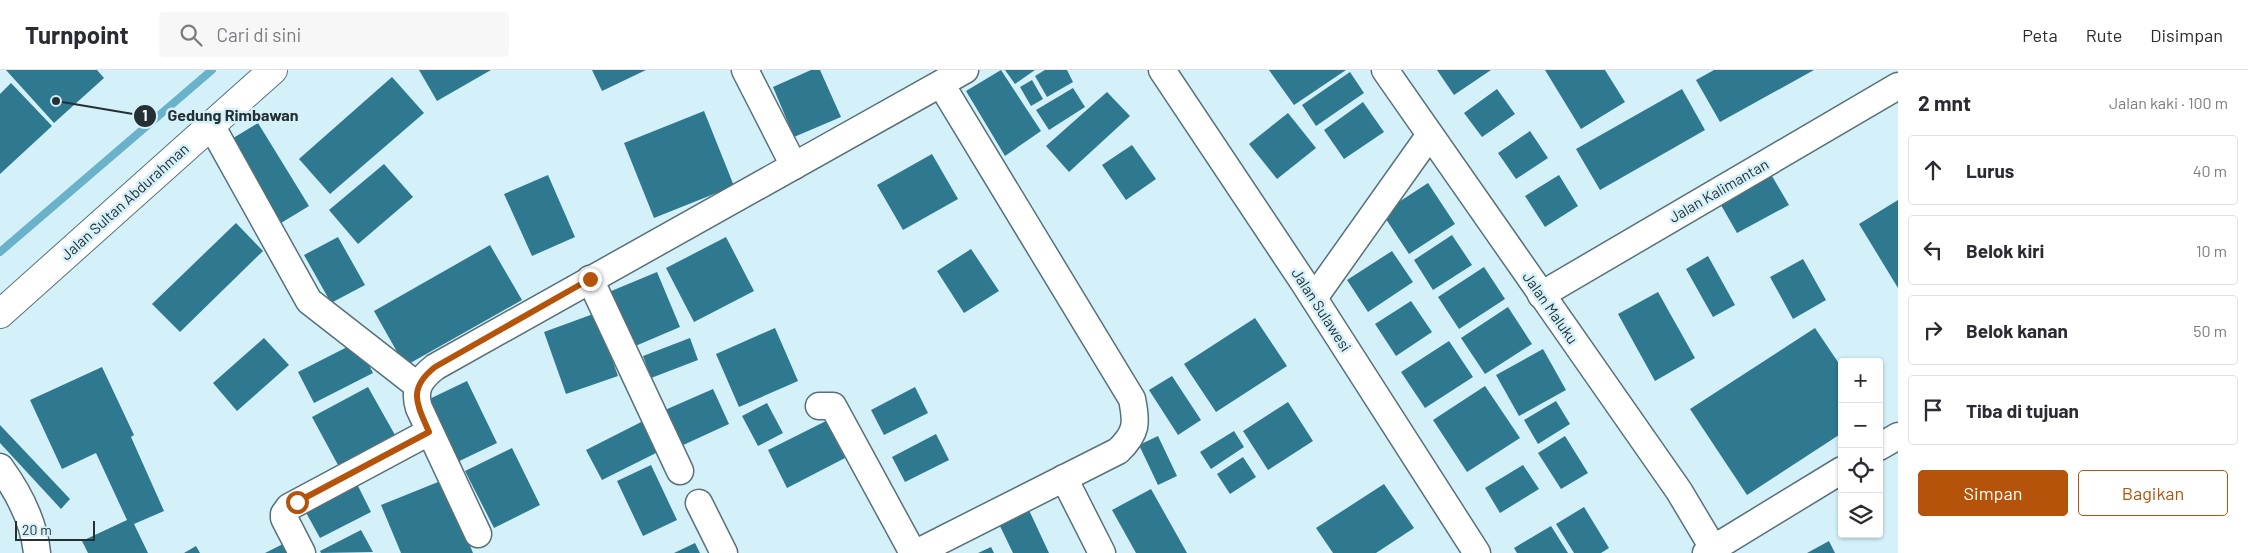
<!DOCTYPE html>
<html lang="id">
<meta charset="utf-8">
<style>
:root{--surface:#fff;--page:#f7f7f7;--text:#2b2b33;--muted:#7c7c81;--line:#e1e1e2;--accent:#b45309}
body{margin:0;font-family:Barlow,sans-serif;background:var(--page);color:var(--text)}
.controls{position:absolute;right:15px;bottom:15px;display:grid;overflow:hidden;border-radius:5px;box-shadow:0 1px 4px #0004}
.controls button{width:45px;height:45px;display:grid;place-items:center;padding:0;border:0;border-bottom:1px solid var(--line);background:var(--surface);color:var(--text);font:25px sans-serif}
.scale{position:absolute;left:15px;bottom:12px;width:80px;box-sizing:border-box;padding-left:5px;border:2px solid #253034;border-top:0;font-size:14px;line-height:18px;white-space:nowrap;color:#253034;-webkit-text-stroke:4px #d4f0f9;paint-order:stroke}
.stop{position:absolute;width:15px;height:15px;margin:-11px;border:4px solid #b45309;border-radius:50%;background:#fff}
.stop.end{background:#b45309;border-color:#fff;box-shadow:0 1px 5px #0008}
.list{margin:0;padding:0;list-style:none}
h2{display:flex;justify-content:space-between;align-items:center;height:65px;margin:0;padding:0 20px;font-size:21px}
h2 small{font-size:16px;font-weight:400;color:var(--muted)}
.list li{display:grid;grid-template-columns:32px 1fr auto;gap:15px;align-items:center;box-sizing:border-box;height:70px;margin:0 10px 10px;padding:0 10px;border:1px solid var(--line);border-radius:5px}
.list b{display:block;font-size:19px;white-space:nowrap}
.list em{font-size:16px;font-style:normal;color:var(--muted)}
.actions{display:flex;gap:10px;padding:15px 20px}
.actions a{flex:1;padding:11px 0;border:1px solid var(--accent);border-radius:5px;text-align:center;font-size:18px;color:var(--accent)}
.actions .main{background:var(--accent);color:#fff}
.icon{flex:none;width:28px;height:28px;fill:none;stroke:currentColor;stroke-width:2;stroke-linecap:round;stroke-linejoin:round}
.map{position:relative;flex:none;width:1898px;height:483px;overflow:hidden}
header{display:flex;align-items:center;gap:30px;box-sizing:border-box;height:70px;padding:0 25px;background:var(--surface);border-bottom:1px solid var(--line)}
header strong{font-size:24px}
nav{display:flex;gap:28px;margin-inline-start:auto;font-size:18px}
.search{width:350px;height:45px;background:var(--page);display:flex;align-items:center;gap:12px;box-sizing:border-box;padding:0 18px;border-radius:5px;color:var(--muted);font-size:19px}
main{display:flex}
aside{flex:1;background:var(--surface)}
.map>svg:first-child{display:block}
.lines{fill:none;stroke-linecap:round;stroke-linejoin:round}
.stream{stroke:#6ab2c9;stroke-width:8}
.building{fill:#2e798f}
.minor-casing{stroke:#587179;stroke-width:29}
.tertiary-casing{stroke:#587179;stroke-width:30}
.minor{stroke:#fff;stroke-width:26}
.tertiary{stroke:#fff;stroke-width:28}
.route{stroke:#b45309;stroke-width:6}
.labels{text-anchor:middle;stroke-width:5;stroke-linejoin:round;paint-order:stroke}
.street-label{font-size:15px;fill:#253034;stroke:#d4f0f9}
.leader{fill:none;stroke:#253034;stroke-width:2}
.callout-dot{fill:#253034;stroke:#d4f0f9;stroke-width:2}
.mark-label{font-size:15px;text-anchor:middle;font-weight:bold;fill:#fff}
.callout-label{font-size:16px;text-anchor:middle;font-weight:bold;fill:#253034;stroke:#d4f0f9;stroke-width:5;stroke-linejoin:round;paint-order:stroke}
</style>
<header>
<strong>Turnpoint</strong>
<div class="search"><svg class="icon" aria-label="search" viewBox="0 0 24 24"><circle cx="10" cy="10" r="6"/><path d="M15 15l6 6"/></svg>Cari di sini</div>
<nav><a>Peta</a><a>Rute</a><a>Disimpan</a></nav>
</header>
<main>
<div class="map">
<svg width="1898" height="483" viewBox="0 0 1898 483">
<rect width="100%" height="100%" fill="#d4f0f9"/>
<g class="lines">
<!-- stream -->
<path class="stream" d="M0,182l212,-182"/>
</g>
<!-- building -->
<g class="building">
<path d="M6,0h91l7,8 -50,45z"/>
<path d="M419,0h72l-54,31z"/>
<path d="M592,0h54l-44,21z"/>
<path d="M811,0h9l21,47 -47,20 -21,-50z"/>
<path d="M1001,0l40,61 -36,25 -39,-65z"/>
<path d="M1005,0h30l-20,14z"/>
<path d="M1045,0h22l6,12 -26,15 -12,-21z"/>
<path d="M1269,0h77l-52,35z"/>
<path d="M1437,0h54l-37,25z"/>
<path d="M1545,0h60l20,32 -44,27z"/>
<path d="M1714,0h100l-94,52 -24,-42z"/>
<path d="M1350,2l14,21 -48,33 -14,-21z"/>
<path d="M392,7l32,36 -94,81 -31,-35z"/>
<path d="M1032,10l11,19 -12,7 -11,-19z"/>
<path d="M11,13l41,43 -52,48v-80z"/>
<path d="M1073,18l12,19 -36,23 -13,-20z"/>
<path d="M1497,19l18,25 -33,23 -18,-24z"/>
<path d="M1682,19l23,41 -105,60 -24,-41z"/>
<path d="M1107,22l23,24 -61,56 -23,-26z"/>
<path d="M1363,32l21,30 -40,27 -20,-29z"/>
<path d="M704,41l30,75 -80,32 -30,-75z"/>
<path d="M1288,43l28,35 -39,31 -28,-35z"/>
<path d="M258,53l51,83 -33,20 -51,-83z"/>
<path d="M1530,61l18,27 -32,21 -18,-26z"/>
<path d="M1132,75l24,34 -30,21 -24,-35z"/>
<path d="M932,84l26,45 -55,31 -26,-45z"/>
<path d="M384,94l29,33 -55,47 -29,-34z"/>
<path d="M548,105l27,62 -43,19 -28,-62z"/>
<path d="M1559,105l19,31 -33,21 -20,-31z"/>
<path d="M1772,106l17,29 -52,28 -16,-28z"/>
<path d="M1428,113l27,41 -46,30 -27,-41z"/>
<path d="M1898,130v88l-39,-64z"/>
<path d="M236,153l27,28 -83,81 -28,-28z"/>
<path d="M1452,165l20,30 -39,25 -19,-30z"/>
<path d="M338,167l27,48 -34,18 -27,-48z"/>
<path d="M726,167l28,54 -60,31 -28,-54z"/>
<path d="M490,175l32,55 -117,66 -31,-55z"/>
<path d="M971,179l28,42 -35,22 -27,-42z"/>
<path d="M1392,181l21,31 -45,30 -21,-32z"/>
<path d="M1708,186l27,49 -22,12 -27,-48z"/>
<path d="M1803,189l23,41 -33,19 -23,-42z"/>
<path d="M1484,197l21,32 -46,30 -21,-32z"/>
<path d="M657,202l23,55 -47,20 -24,-55z"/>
<path d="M1658,222l37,66 -40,23 -37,-67z"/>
<path d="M1411,231l21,31 -36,24 -21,-32z"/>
<path d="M1508,237l24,37 -47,30 -24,-36z"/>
<path d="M596,243l22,63 -52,18 -22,-62z"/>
<path d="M1255,248l32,48 -71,46 -32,-48z"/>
<path d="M775,258l23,53 -59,26 -23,-53z"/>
<path d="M1815,258l27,40v65l-95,62 -57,-86z"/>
<path d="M264,268l25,27 -52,46 -24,-28z"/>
<path d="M690,268l8,22 -47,18 -8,-22z"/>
<path d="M1449,271l24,36 -48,31 -24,-36z"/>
<path d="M357,272l16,31 -59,30 -16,-31z"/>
<path d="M1543,279l23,41 -47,26 -23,-41z"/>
<path d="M102,297l32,68 -3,2 33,74 -30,13 14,29h-60l-6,-12 45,-21 -31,-67 -34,16 -32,-69z"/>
<path d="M1172,306l29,44 -23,15 -29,-45z"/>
<path d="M467,311l30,62 -48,23 -30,-62z"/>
<path d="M1485,316l35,52 -53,34 -34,-52z"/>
<path d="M368,317l27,48 -57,30 -26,-48z"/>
<path d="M915,317l13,26 -44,22 -13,-25z"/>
<path d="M713,319l16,35 -48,22 -16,-36z"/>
<path d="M1556,331l14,23 -32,20 -14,-24z"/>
<path d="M1288,332l25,39 -45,29 -25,-39z"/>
<path d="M767,333l16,30 -25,13 -16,-30z"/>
<path d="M649,348l15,31 -62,31 -16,-30z"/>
<path d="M826,351l19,37 -58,30 -19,-38z"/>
<path d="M0,355l70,74 -9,10 -61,-66z"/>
<path d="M1234,361l10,16 -33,22 -11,-17z"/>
<path d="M936,364l13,26 -44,22 -13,-25z"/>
<path d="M1158,366l19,40 -19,9 -19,-40z"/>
<path d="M1565,366l23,37 -27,16 -23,-36z"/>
<path d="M512,378l28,57 -46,23 -29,-57z"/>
<path d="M1243,387l13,20 -26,17 -13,-20z"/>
<path d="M651,395l26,55 -34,16 -26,-55z"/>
<path d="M1523,395l16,24 -39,24 -15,-25z"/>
<path d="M355,410l16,32 -51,26 -17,-31z"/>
<path d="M443,410l30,73h-72l-20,-48z"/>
<path d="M1384,414l30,44 -38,25h-43l-17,-25z"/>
<path d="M1151,419l36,64h-51l-24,-43z"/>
<path d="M1584,437l25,41 -8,5h-27l-18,-29z"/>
<path d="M1028,438l21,45h-36l-15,-31z"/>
<path d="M1551,456l17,27h-51l-3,-5z"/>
<path d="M361,460l12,22 -52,1 -1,-2z"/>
<path d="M291,470l7,13h-33z"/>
<path d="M1829,471l6,12h-28z"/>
<path d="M695,473l5,10h-26z"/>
<path d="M196,476l4,7h-16z"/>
<path d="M991,477l3,6h-16z"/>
</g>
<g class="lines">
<defs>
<g id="minor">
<path d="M745,0l49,96"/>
<path d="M1162,0l142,213 173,270"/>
<path d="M1385,0l294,421 34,57"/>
<path d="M211,55l98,176 109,85"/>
<path d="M590,209l90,192"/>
<path d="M1541,225l357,-209"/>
<path d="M1314,228l115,-162"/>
<path d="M819,336h14l80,147"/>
<path d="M1879,377l19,-11"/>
<path d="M0,397c19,26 34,54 37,86"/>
<path d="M1064,408l38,75"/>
<path d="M699,433l25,50"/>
<path d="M478,464l-59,-126c-6,-19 1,-29 16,-41l530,-297"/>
<path d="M302,483l-18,-35v-4l5,-7 140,-75"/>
<path d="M916,483l202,-102c19,-18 19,-28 14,-52l-191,-315"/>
<path d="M1706,483l136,-83"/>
</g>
<path id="tertiary" d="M0,244l273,-244"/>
</defs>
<!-- minor casing -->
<use href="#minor" class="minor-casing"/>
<!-- tertiary casing -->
<use href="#tertiary" class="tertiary-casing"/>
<!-- minor -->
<use href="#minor" class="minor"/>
<!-- tertiary -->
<use href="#tertiary" class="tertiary"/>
</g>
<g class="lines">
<!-- route -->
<path class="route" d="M297,432l132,-70c-12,-28 -22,-43 6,-65l155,-88"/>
</g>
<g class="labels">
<!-- street labels -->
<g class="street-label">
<text transform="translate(1719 121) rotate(-30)" y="5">Jalan Kalimantan</text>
<text transform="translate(125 132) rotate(-42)" y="5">Jalan Sultan Abdurahman</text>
<text transform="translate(1550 238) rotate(55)" y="5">Jalan Maluku</text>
<text transform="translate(1321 240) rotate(57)" y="5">Jalan Sulawesi</text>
</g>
</g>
<!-- callouts -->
<path class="leader" d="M56 31L145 46"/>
<g class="callout-dot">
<circle cx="56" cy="31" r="5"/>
<circle cx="145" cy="46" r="12"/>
</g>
<g class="mark-label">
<text x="145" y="51">1</text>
</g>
<g class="callout-label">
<text x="233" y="51">Gedung Rimbawan</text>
</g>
</svg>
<div class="controls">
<button>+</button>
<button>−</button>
<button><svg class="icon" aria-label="locate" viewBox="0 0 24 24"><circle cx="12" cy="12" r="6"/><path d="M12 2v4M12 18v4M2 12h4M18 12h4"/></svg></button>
<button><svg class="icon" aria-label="layers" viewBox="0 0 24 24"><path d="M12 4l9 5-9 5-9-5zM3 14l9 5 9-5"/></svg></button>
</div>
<div class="scale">20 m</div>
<div class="stop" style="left:297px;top:432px"></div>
<div class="stop end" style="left:590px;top:209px"></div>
</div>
<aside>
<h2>2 mnt<small>Jalan kaki · 100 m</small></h2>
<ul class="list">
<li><svg class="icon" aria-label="ahead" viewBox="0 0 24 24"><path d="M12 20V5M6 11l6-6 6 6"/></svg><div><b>Lurus</b></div><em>40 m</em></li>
<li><svg class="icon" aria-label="left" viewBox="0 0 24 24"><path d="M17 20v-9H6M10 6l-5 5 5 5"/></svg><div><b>Belok kiri</b></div><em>10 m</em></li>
<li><svg class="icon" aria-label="right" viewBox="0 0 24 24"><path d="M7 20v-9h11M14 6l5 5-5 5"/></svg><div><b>Belok kanan</b></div><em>50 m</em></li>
<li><svg class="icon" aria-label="arrive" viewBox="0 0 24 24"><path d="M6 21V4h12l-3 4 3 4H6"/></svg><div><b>Tiba di tujuan</b></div></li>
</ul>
<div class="actions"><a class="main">Simpan</a><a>Bagikan</a></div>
</aside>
</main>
